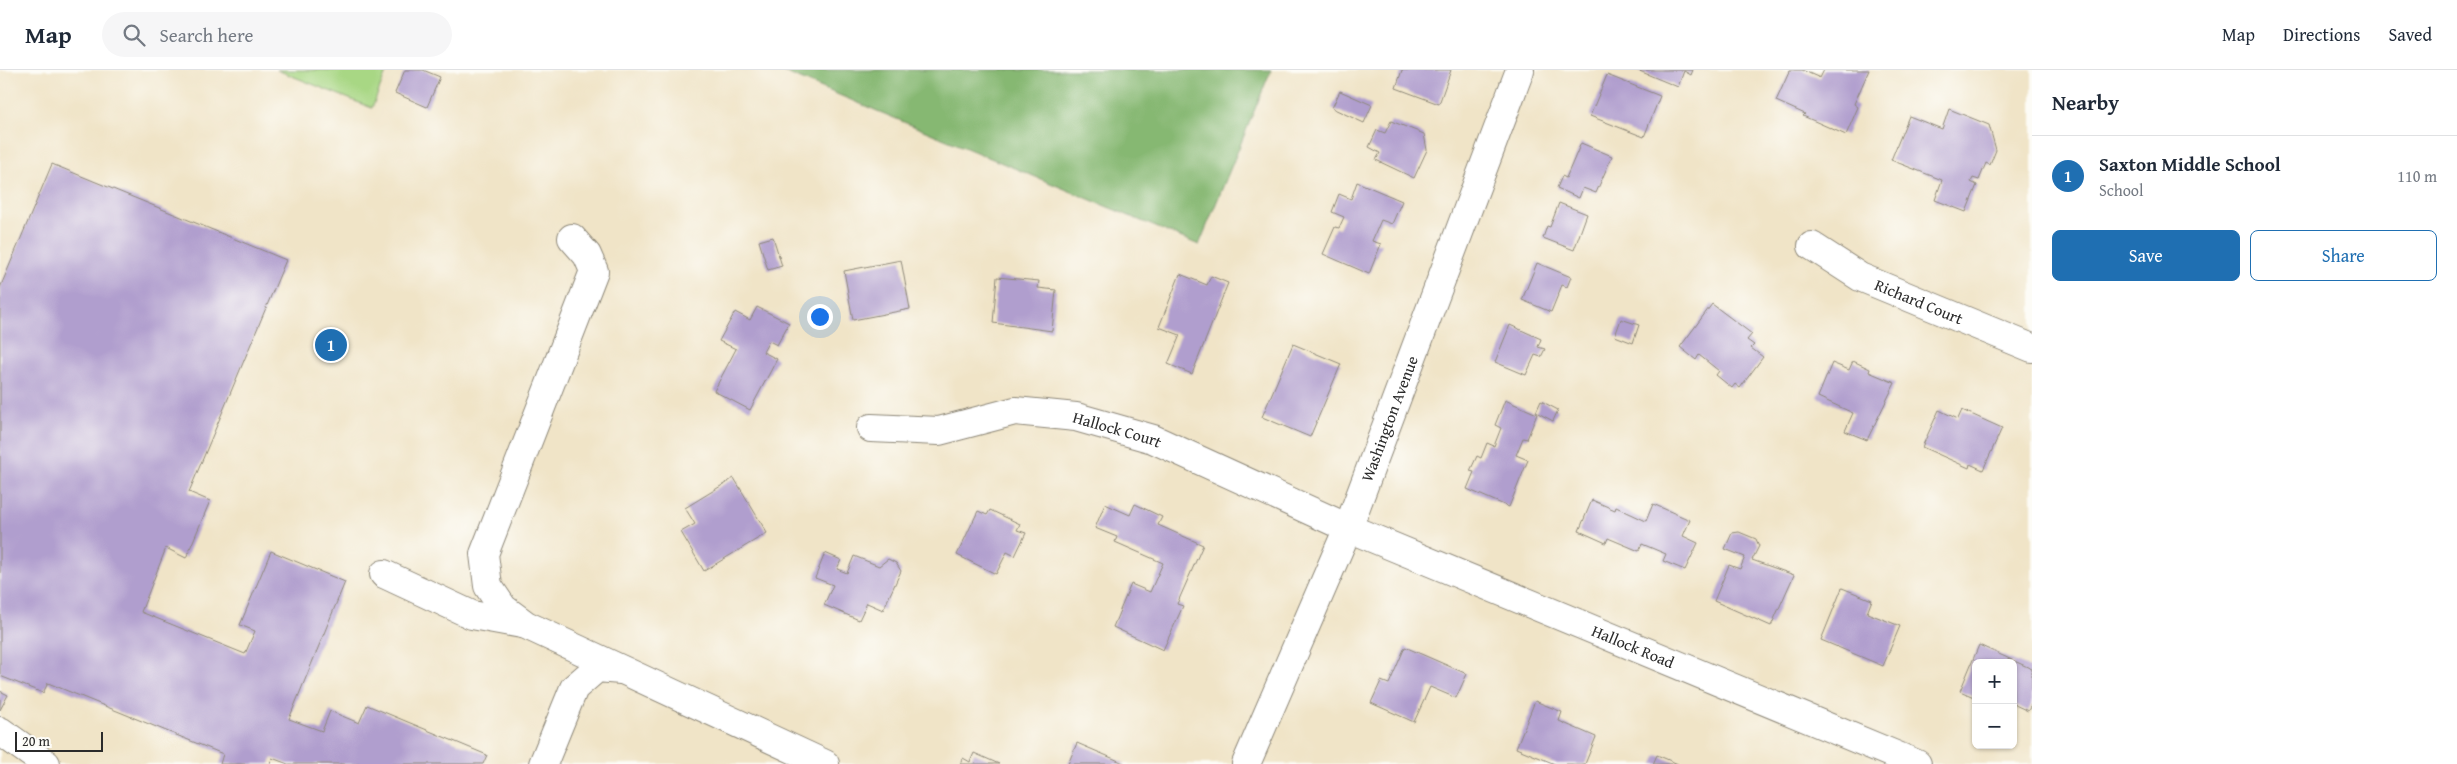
<!DOCTYPE html>
<meta charset="utf-8">
<style>
:root{--surface:#fff;--page:#f6f6f7;--text:#1f2937;--muted:#747a83;--line:#e0e1e3;--accent:#1f6fb2}
body{margin:0;font-family:"Gentium Book Plus",serif;background:var(--page);color:var(--text)}
.controls{position:absolute;right:15px;bottom:15px;display:grid;overflow:hidden;border-radius:8px;box-shadow:0 1px 4px #0004}
.controls button{width:45px;height:45px;display:grid;place-items:center;padding:0;border:0;border-bottom:1px solid var(--line);background:var(--surface);color:var(--text);font:25px sans-serif}
.scale{position:absolute;left:15px;bottom:12px;width:88px;box-sizing:border-box;padding-left:5px;border:2px solid #2b2b2b;border-top:0;font-size:14px;line-height:18px;white-space:nowrap;color:#2b2b2b;-webkit-text-stroke:4px #fdfcf7;paint-order:stroke}
.you{position:absolute;left:819px;top:246px;width:18px;height:18px;margin:-12px;border:4px solid #fff;border-radius:50%;background:#1a73e8;box-shadow:0 0 0 8px #1a73e833}
.badge{display:grid;place-items:center;width:32px;height:32px;border-radius:50%;background:var(--accent);color:#fff;font-size:16px;font-weight:700}
.pin{position:absolute;translate:-50% -50%;border:2px solid #fff;box-shadow:0 1px 5px #0006}
.list{margin:0;padding:0;list-style:none}
h2{display:flex;justify-content:space-between;align-items:center;height:65px;margin:0;padding:0 20px;font-size:21px}
h2 small{font-size:16px;font-weight:400;color:var(--muted)}
.list li{display:grid;grid-template-columns:32px 1fr auto;gap:15px;align-items:center;box-sizing:border-box;height:80px;padding:0 20px;border-top:1px solid var(--line)}
.list b{display:block;font-size:19px;white-space:nowrap}
.list p{margin:0;font-size:16px;white-space:nowrap;color:var(--muted)}
.list em{font-size:16px;font-style:normal;color:var(--muted)}
.actions{display:flex;gap:10px;padding:15px 20px}
.actions a{flex:1;padding:11px 0;border:1px solid var(--accent);border-radius:8px;text-align:center;font-size:18px;color:var(--accent)}
.actions .main{background:var(--accent);color:#fff}
.icon{flex:none;width:28px;height:28px;fill:none;stroke:currentColor;stroke-width:2;stroke-linecap:round;stroke-linejoin:round}
.map{position:relative;flex:none;width:2032px;height:694px;overflow:hidden}
header{display:flex;align-items:center;gap:30px;box-sizing:border-box;height:70px;padding:0 25px;background:var(--surface);border-bottom:1px solid var(--line)}
header strong{font-size:24px}
nav{display:flex;gap:28px;margin-inline-start:auto;font-size:18px}
.search{width:350px;height:45px;background:var(--page);display:flex;align-items:center;gap:12px;box-sizing:border-box;padding:0 18px;border-radius:28px;color:var(--muted);font-size:19px}
main{display:flex}
aside{flex:1;background:var(--surface)}
.map>svg:first-child{display:block}
.green{fill:#a8d784;stroke:#6a8158}
.forest{fill:#86b872;stroke:#58724e}
.building{fill:#b09ece}
.lines{fill:none;stroke-linecap:round;stroke-linejoin:round}
.minor-casing{stroke:#8e8879;stroke-width:30}
.minor{stroke:#fff;stroke-width:28}
.labels{text-anchor:middle;stroke-width:4.5;stroke-linejoin:round;paint-order:stroke}
.street-label{font-size:16px;fill:#2b2b2b;stroke:#fdfcf7}
</style>
<header>
<strong>Map</strong>
<div class="search"><svg class="icon" aria-label="search" viewBox="0 0 24 24"><circle cx="10" cy="10" r="6"/><path d="M15 15l6 6"/></svg>Search here</div>
<nav><a>Map</a><a>Directions</a><a>Saved</a></nav>
</header>
<main>
<div class="map">
<svg width="2032" height="694" viewBox="0 0 2032 694">
<rect width="100%" height="100%" fill="#fdfcf7"/>
<filter id="ink" filterUnits="userSpaceOnUse"><feTurbulence type="fractalNoise" baseFrequency=".02" numOctaves="2"/><feDisplacementMap in="SourceGraphic" scale="10" xChannelSelector="R" yChannelSelector="G"/><feConvolveMatrix kernelMatrix="1 2 1 2 8 2 1 2 1" color-interpolation-filters="sRGB"/></filter>
<filter id="wash" filterUnits="userSpaceOnUse"><feTurbulence type="fractalNoise" baseFrequency=".0096" numOctaves="4" result="noise"/><feDisplacementMap in="SourceGraphic" scale="20" xChannelSelector="R" yChannelSelector="G"/><feGaussianBlur stdDeviation="1.12" result="paint"/><feColorMatrix in="noise" values="0 0 0 0 0 0 0 0 0 0 0 0 0 0 0 0 0 1.4 0 .05"/><feComposite in="paint" operator="in"/></filter>
<g filter="url(#wash)">
<rect width="100%" height="100%" fill="#f0e4c7"/>
<!-- green -->
<path class="green" d="M277,0h110l-15,38z"/>
<!-- forest -->
<path class="forest" d="M779,0h492l-72,175z"/>
<g id="blocks">
<!-- building -->
<g class="building">
<path d="M405,0h18l17,7 -13,30 -32,-14z"/>
<path d="M1402,0h49l-12,34 -43,-16z"/>
<path d="M1637,0h56l-2,5 -7,-4 -6,16z"/>
<path d="M1790,0h12l18,8 4,-8h45l-15,34 4,3 -12,28 -43,-19 2,-2 -29,-13z"/>
<path d="M1607,5l53,21 -16,41 -54,-21z"/>
<path d="M1340,21l32,14 -8,18 -32,-15z"/>
<path d="M1949,39l40,16 7,25 -6,15 -4,-2 -7,17 -6,-2 -2,4 6,3 -11,27 -31,-12 7,-20 -51,-20 18,-44 33,13z"/>
<path d="M1391,51l33,13 3,16 -13,28 -38,-18 4,-7 -11,-6 8,-17 8,3z"/>
<path d="M1581,73l31,13 -16,37 -13,-5 -4,10 -22,-10 5,-12 4,2z"/>
<path d="M52,94l234,96 -97,232 21,9 -24,57 -20,-10 -25,64 104,42 10,-23 -15,-6 31,-74 74,31 -56,137 33,12 8,-20 29,12 8,-18 120,50 -4,9h-195l-16,-6 -2,6h-50l3,-10 -175,-71 -5,10 -43,-17v-388z"/>
<path d="M1357,112l45,19 -10,23 -11,-4 -9,21 9,3 -12,30 -46,-20 12,-27 4,1 5,-11 -12,-5 7,-18 12,5z"/>
<path d="M1559,133l28,11 -13,36 -31,-12 4,-12 3,1z"/>
<path d="M773,167l9,29 -14,4 -9,-29z"/>
<path d="M901,190l9,49 -57,11 -9,-49z"/>
<path d="M1537,193l34,14 -4,10 -5,-2 -11,27 -29,-12z"/>
<path d="M1180,204l27,11 4,-9 17,7 -36,91 -24,-10 12,-29 -21,-8z"/>
<path d="M997,207l42,4 -1,7 18,2 -4,41 -59,-8z"/>
<path d="M1712,234l40,30 -5,6 7,5 -3,3 12,9 -23,31 -5,-4 -3,4 -16,-13 3,-4 -20,-16 -3,5 -16,-13z"/>
<path d="M757,237l32,16 -12,22 -8,-4 -6,11 14,7 -27,51 -36,-19 22,-42 -17,-8 16,-29 15,8z"/>
<path d="M1621,249l18,6 -6,18 -18,-7z"/>
<path d="M1510,255l31,14 -3,8 7,2 -4,8 -6,-2 -9,20 -31,-13z"/>
<path d="M1293,274l48,20 -31,73 -48,-20z"/>
<path d="M1853,291l17,8 -1,3 26,11 -28,57 -22,-9 8,-18 -35,-16 14,-34 17,7z"/>
<path d="M1505,330l32,14 -10,25 -4,-1 -7,17 12,5 -19,47 -42,-18 7,-17 -4,-1 7,-15 4,2 6,-15 7,3 7,-18 -6,-3z"/>
<path d="M1541,331l17,9 -5,11 -17,-9z"/>
<path d="M1939,340l19,9 4,-9 40,18 -19,42 -13,-6 -1,4 -47,-21z"/>
<path d="M734,408l33,55 -63,38 -23,-39 14,-8 -10,-16z"/>
<path d="M1592,430l23,10 1,-3 30,14 7,-17 37,16 -7,16 15,7 -13,27 -22,-9 3,-7 -24,-10 -3,7 -31,-13 -2,5 -27,-12z"/>
<path d="M1105,434l25,11 5,-11 27,13 -4,8 45,20 -26,59 6,2 -20,44 -50,-23 18,-43 19,8 13,-29 -48,-21 2,-5 -22,-9z"/>
<path d="M990,440l30,14 -3,6 9,3 -11,23 -8,-4 -11,22 -39,-19 21,-44 9,4z"/>
<path d="M1739,462l17,7 3,7 -7,14 42,15 -23,51 -57,-25 15,-36 11,4 5,-12 -20,-8 7,-16z"/>
<path d="M825,483l16,7 -4,9 10,4 7,-17 25,10 9,-7 8,4 5,8 -18,39 -16,-7 -8,17 -35,-15 9,-20 -18,-7z"/>
<path d="M1842,518l30,12 -5,13 33,13 -17,40 -62,-26z"/>
<path d="M1979,575l53,24v34l-4,8 -15,-7v-41h-37v35l-16,-7z"/>
<path d="M1405,577l62,27 -11,24 -26,-11 -16,35 -43,-19 10,-22 8,3z"/>
<path d="M0,621l8,4 -8,15z"/>
<path d="M1535,631l27,11 -3,9 37,16 -11,27h-30l-39,-16z"/>
<path d="M1077,673l49,21h-58z"/>
<path d="M974,683l25,11h-39l3,-6 7,4z"/>
<path d="M1657,685l21,9h-25z"/>
</g>
</g>
</g>
<g filter="url(#ink)">
<use href="#blocks" fill-opacity="0" stroke="#8e8879" stroke-width="1"/>
<g class="lines">
<defs>
<g id="minor">
<path d="M572,168l15,17 7,16 -110,283 4,32 15,22 23,17 299,139"/>
<path id="s1" d="M1812,176l48,31 172,71"/>
<path id="s2" d="M871,358l68,3 76,-20 61,6 77,22 195,89 569,236"/>
<path d="M384,504l88,41 50,9"/>
<path d="M0,661l46,33"/>
<path d="M543,694l31,-76 23,-20 24,2"/>
<path id="s3" d="M1246,694l102,-236 172,-458"/>
</g>
</defs>
<!-- minor casing -->
<use href="#minor" class="minor-casing"/>
<!-- minor -->
<use href="#minor" class="minor"/>
</g>
</g>
<g class="labels">
<!-- street labels -->
<g class="street-label">
<text dy="6" stroke="none"><textPath href="#s1" startOffset="121">Richard Court</textPath></text>
<text dy="6" stroke="none"><textPath href="#s3" startOffset="374">Washington Avenue</textPath></text>
<text dy="6" stroke="none"><textPath href="#s2" startOffset="251">Hallock Court</textPath></text>
<text dy="6" stroke="none"><textPath href="#s2" startOffset="811">Hallock Road</textPath></text>
</g>
</g>
</svg>
<div class="controls">
<button>+</button>
<button>−</button>
</div>
<div class="scale">20 m</div>
<div class="you"></div>
<div class="pin badge" style="left:331px;top:275px">1</div>
</div>
<aside>
<h2>Nearby<small></small></h2>
<ul class="list">
<li><span class="badge">1</span><div><b>Saxton Middle School</b><p>School</p></div><em>110 m</em></li>
</ul>
<div class="actions"><a class="main">Save</a><a>Share</a></div>
</aside>
</main>
